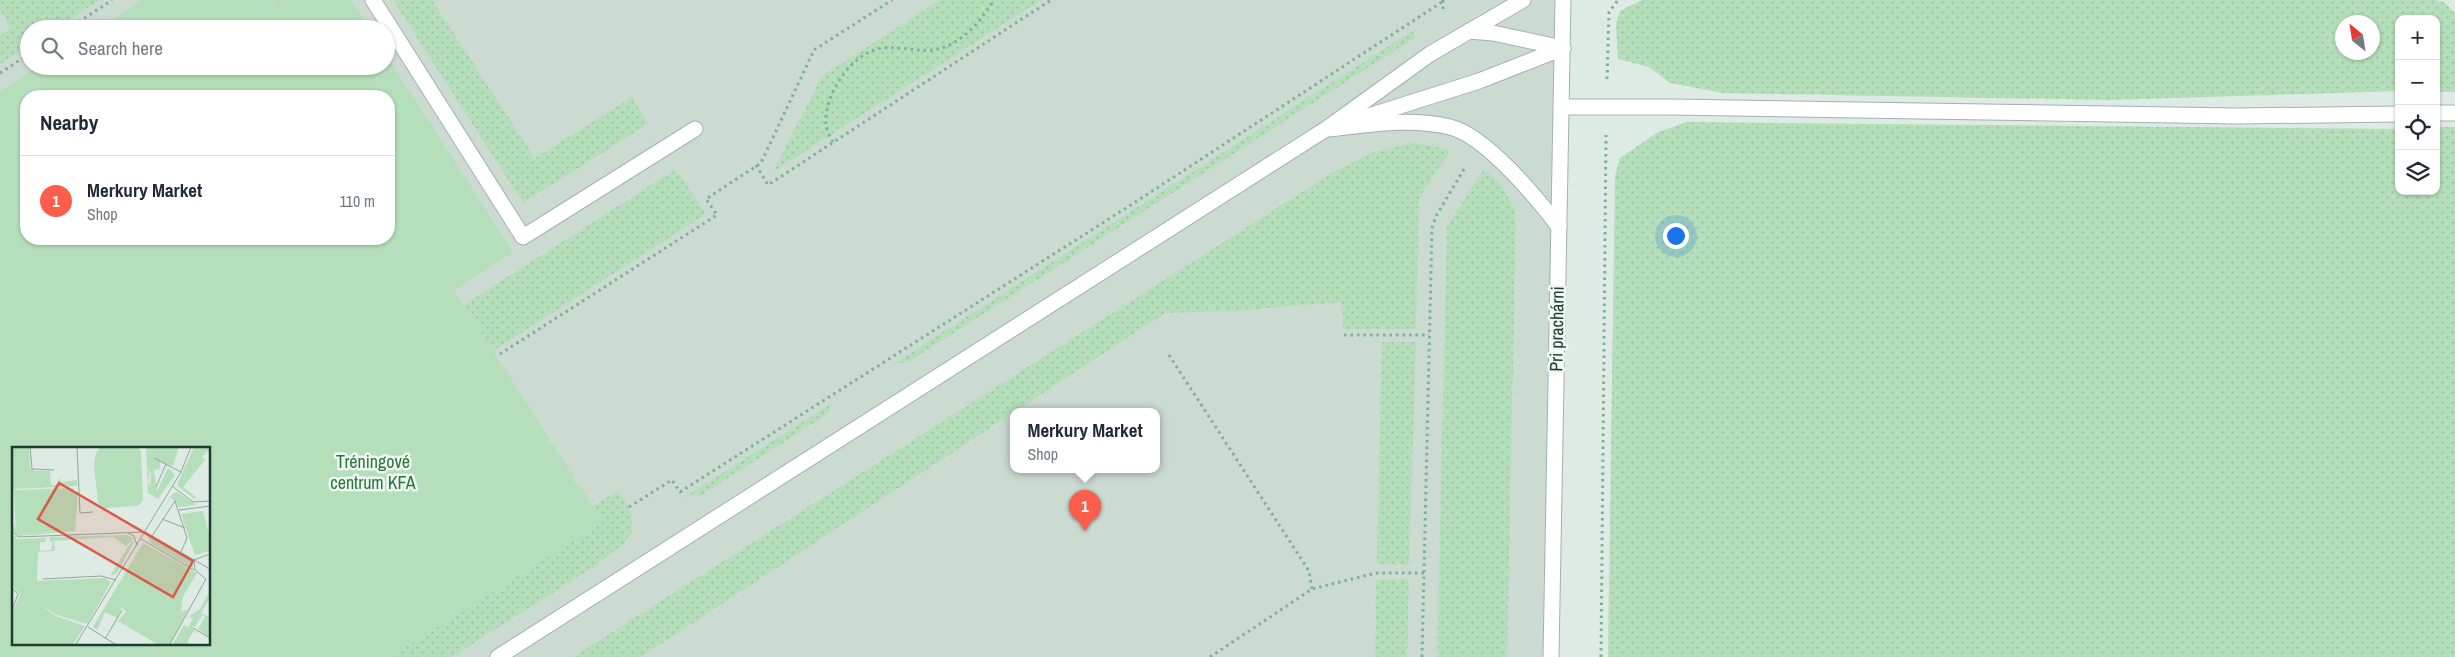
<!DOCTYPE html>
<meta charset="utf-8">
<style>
:root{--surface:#fff;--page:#f2f2f3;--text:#1f2937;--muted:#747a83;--line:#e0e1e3;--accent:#fc5e4b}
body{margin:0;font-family:"Archivo Narrow",sans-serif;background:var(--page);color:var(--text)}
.controls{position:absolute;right:15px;top:15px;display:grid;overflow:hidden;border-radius:10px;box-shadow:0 1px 4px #0004}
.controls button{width:45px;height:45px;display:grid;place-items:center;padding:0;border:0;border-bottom:1px solid var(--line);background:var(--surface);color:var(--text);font:25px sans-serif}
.compass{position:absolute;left:2335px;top:15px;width:45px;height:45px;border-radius:50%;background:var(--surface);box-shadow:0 1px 4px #0004;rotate:330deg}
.you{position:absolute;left:1675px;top:235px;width:18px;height:18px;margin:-12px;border:4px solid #fff;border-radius:50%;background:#1a73e8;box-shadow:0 0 0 8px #1a73e833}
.badge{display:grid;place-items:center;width:32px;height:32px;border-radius:50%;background:var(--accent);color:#fff;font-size:16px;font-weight:700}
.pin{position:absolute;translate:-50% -41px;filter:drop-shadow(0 1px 2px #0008)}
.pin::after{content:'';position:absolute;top:26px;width:18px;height:15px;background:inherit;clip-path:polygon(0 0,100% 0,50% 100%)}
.popup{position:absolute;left:1010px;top:408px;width:150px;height:65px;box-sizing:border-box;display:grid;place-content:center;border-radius:10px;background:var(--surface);filter:drop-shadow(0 1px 4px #0005);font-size:16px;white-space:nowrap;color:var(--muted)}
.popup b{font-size:19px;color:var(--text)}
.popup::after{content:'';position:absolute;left:50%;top:100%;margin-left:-10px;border:10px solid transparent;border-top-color:var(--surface)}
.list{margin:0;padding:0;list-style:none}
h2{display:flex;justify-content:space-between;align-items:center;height:65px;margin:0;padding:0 20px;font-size:21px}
h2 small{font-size:16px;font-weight:400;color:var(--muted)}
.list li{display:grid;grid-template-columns:32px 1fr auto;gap:15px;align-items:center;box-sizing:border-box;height:90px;padding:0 20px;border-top:1px solid var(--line)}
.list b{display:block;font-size:19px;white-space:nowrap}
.list p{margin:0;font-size:16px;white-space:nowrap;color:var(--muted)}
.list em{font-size:16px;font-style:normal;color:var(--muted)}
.icon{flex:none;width:28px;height:28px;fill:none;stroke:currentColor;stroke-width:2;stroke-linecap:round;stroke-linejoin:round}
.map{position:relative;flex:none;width:2455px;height:657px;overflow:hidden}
.search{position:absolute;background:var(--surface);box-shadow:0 1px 4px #0004;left:20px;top:20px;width:375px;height:55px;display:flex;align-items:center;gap:12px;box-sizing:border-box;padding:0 18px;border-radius:28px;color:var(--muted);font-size:19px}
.panel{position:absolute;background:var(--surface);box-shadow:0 1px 4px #0004;left:20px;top:90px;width:375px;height:155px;border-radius:20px}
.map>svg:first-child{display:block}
.built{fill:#ccdbd2;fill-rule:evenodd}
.grass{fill:url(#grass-dots);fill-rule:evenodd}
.park{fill:#b5deba;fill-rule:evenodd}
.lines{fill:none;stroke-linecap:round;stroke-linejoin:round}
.service-casing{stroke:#a1b3aa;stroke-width:17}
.minor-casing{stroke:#a1b3aa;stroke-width:17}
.path{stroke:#7cb199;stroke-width:3;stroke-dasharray:2.5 4;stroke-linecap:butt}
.service{stroke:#fff;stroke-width:15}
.minor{stroke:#fff;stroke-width:15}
.labels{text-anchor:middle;stroke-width:5;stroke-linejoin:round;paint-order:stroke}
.street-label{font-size:18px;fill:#1e3c30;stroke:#eff8f2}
.park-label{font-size:18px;fill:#267639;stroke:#eff8f2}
.inset-road{fill:none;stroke:#91a59c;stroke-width:1}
.view{fill:#db5947;fill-opacity:0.15;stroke:#db5947;stroke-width:2.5}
.inset-edge{fill:none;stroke:#1e3c30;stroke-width:2.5}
</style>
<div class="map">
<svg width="2455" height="657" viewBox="0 0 2455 657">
<defs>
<pattern id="grass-dots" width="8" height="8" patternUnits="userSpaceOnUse" patternTransform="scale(1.25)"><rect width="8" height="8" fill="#b5deba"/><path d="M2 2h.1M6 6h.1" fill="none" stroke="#9bbfa0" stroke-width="1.8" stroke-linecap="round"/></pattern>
</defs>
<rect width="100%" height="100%" fill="#deebe4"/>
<!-- built -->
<path class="built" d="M0,0h1563l-12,657h-1551zM29,29h357v37h-357zM26,96h363v143h-363zM1014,412h142v58h-142zM14,448h195v195h-195z"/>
<!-- grass -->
<g class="grass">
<path d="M0,0h100l-45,29h-26v17l-29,18v-29l11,-7 -11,-18z"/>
<path d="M393,0h39l103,158 97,-61 16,27 -125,79z"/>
<path d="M940,0h101l-268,172 49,-96z"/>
<path d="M1642,0h793l9,2 11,11v79h-19v-73h-37v72l-289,9 -387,-7 -53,-10 -21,-16 -31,-8 -2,-35 4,-13zM2342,22h30v30h-30z"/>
<path d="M1412,31l4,6 -506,324 -18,4z"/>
<path d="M1687,122l712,7v62h37v-64h19v530h-847l7,-481 5,-18 38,-26z"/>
<path d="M1414,143l37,7 -32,48 -3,131h-73l-1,-27 -109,9 -68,2 -524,344h-68l759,-484 42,-21z"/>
<path d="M676,169l30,45 -213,137 -29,-46z"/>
<path d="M1484,169l16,14 16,28 -9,446h-70l10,-430z"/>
<path d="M1382,342h34l-7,223 -32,-1z"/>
<path d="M832,403l-3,8 -8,7 -119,77 -17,2z"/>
<path d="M618,491l6,6 8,19v16l-10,13 -27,21 -143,91h-62l213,-135 -10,-16z"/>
<path d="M1409,579l-2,78h-32l1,-77z"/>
</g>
<!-- park -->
<g class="park">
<path d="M142,0h127l3,3 4,-3h75l19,29h-273z"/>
<path d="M386,55l127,197 -59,38 70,109 -1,4 5,1 21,34 -1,5 5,1 21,33 -1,5 6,2 24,38 -213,135h-390v-566l39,-25h347zM26,96h363v143h-363zM14,448h195v195h-195z"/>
</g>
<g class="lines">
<defs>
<g id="service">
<path d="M373,0l150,237 172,-108"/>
<path d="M1469,31l24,2 70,15"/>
<path d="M1562,107h111l564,9 162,-2"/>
<path d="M2436,113h19"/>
<path d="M1356,120l123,-39 84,-33"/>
<path d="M1327,129c40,-4 83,-12 123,-2 36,9 87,71 109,100"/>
<path d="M498,657l828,-528 104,-75 93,-54"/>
</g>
<path id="minor" d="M1551,657l12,-657"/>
</defs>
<!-- service casing -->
<use href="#service" class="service-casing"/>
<!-- minor casing -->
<use href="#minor" class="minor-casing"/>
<!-- path -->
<g class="path">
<path d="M1443,0v12"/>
<path d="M68,29l44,-29"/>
<path d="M0,73l29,-19"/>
<path d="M1607,79l2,-67 9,-12"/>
<path d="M833,142c-3,-5 -6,-11 -7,-17 -3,-30 27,-75 58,-77 21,-2 40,7 61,-1 22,-9 37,-28 49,-47"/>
<path d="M756,165l12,20 283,-185"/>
<path d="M1344,335h85"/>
<path d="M500,354l217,-139 -11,-16 55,-36 53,-113 78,-50"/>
<path d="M1169,355l140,216 3,18"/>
<path d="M629,507l43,-27 8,12 457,-291 305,-199"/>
<path d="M1210,657l102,-68 64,-16h48"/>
<path d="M1422,657l10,-429 4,-12 28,-47"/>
<path d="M1601,657l5,-522"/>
</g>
<!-- service -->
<use href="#service" class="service"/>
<!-- minor -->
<use href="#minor" class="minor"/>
</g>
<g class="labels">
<!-- street labels -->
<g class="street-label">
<text transform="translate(1557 329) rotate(-89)" y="6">Pri prachárni</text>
</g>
<!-- park labels -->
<g class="park-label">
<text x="373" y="468">Tréningové<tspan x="373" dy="21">centrum KFA</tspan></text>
</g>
</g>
<!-- overview -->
<g transform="translate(12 447)">
<rect width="198" height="198" fill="#deebe4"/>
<path d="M0,0h17l1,20 4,4h16l1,14h7l1,-8 2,5 16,-2v6l-65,3zM134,0h33l-6,19 -13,-4v7l-6,1 3,21 11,-23 7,7 -17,24 -10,-6 -1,-25 3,6 -2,8 2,5 1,-13 -4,-7zM182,0h16l-1,5 -2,-1 -5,6 3,3 -22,27 13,10 -2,2 -17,-14zM165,45l19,13 -17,2 -8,-10 -21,35 22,-38zM191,64l6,23v17l-14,4 -14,-41zM2,77l3,10 60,-3 -58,5 -2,-1 -3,-3zM0,86l5,6 29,-1 -1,4h-5v9l11,-1 2,-7 -4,-3 1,-3 77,-2 7,3 -8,8 -13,-9 -59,4 1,10 -17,1 -1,29 68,-3 6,4 -24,42 -30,-9 -19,-12 18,13 29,10 -12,18h-61v-31l8,-18 -8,-10zM135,88l46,26v7l-43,-25zM123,93l-18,33 -7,3 21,-34zM131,96l54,30 -14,24 -2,15 7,-3 -18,35h-13l-39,-23 8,-9 -4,-5 -5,11 -12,-6 -8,18 -4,-3zM189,166l8,4v20l-11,-8 7,-12 -3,-2 -7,12h-3l4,6 -3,-1 -6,10 2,2h-8l13,-21z" fill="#b5deba"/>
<path d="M197,146v7l-28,44h-8l11,-19 4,2 5,-8 -4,-3 11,-7z" fill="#b5deba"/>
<path d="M89,0h36l4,4 2,49 -5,6 -34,2 -6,-5 -4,-38 2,-12zM61,41l1,4h4l-3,39 -59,3 -2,-44z" fill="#b5deba"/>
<path class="inset-road" d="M18,0l2,22 22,1M65,0l3,66 13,-1M142,11l27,14M160,39l21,16 17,-1M144,40l10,-23M167,63l31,-4M0,69l1,16 5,5 127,-5M150,72l23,9M133,85l65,37M116,86l6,3 3,9M140,89l23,-35 12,37 -6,14M129,92l53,31M31,132l58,-3 15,4M0,141l6,6 -6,16M76,180l27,17M181,181l17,10M93,192l17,-29M64,197l105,-172 10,-25M158,197l36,-65 -11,-9 -1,-10 16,-6"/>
<path class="view" d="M47,36l134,78 -20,36 -135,-78z"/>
<rect width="198" height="198" class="inset-edge"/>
</g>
</svg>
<div class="controls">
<button>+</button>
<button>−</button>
<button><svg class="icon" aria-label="locate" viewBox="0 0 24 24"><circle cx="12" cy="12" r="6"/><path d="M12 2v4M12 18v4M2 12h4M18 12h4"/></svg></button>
<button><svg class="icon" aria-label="layers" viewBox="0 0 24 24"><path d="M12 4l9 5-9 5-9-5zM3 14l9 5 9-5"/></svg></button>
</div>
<svg class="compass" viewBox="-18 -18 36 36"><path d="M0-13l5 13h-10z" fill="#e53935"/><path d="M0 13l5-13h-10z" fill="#747a83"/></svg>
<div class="you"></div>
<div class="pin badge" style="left:1085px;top:531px">1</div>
<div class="popup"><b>Merkury Market</b>Shop</div>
<div class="search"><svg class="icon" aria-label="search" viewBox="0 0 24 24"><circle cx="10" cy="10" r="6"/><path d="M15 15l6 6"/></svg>Search here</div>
<section class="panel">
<h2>Nearby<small></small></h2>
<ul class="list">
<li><span class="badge">1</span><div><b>Merkury Market</b><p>Shop</p></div><em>110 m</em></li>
</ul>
</section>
</div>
